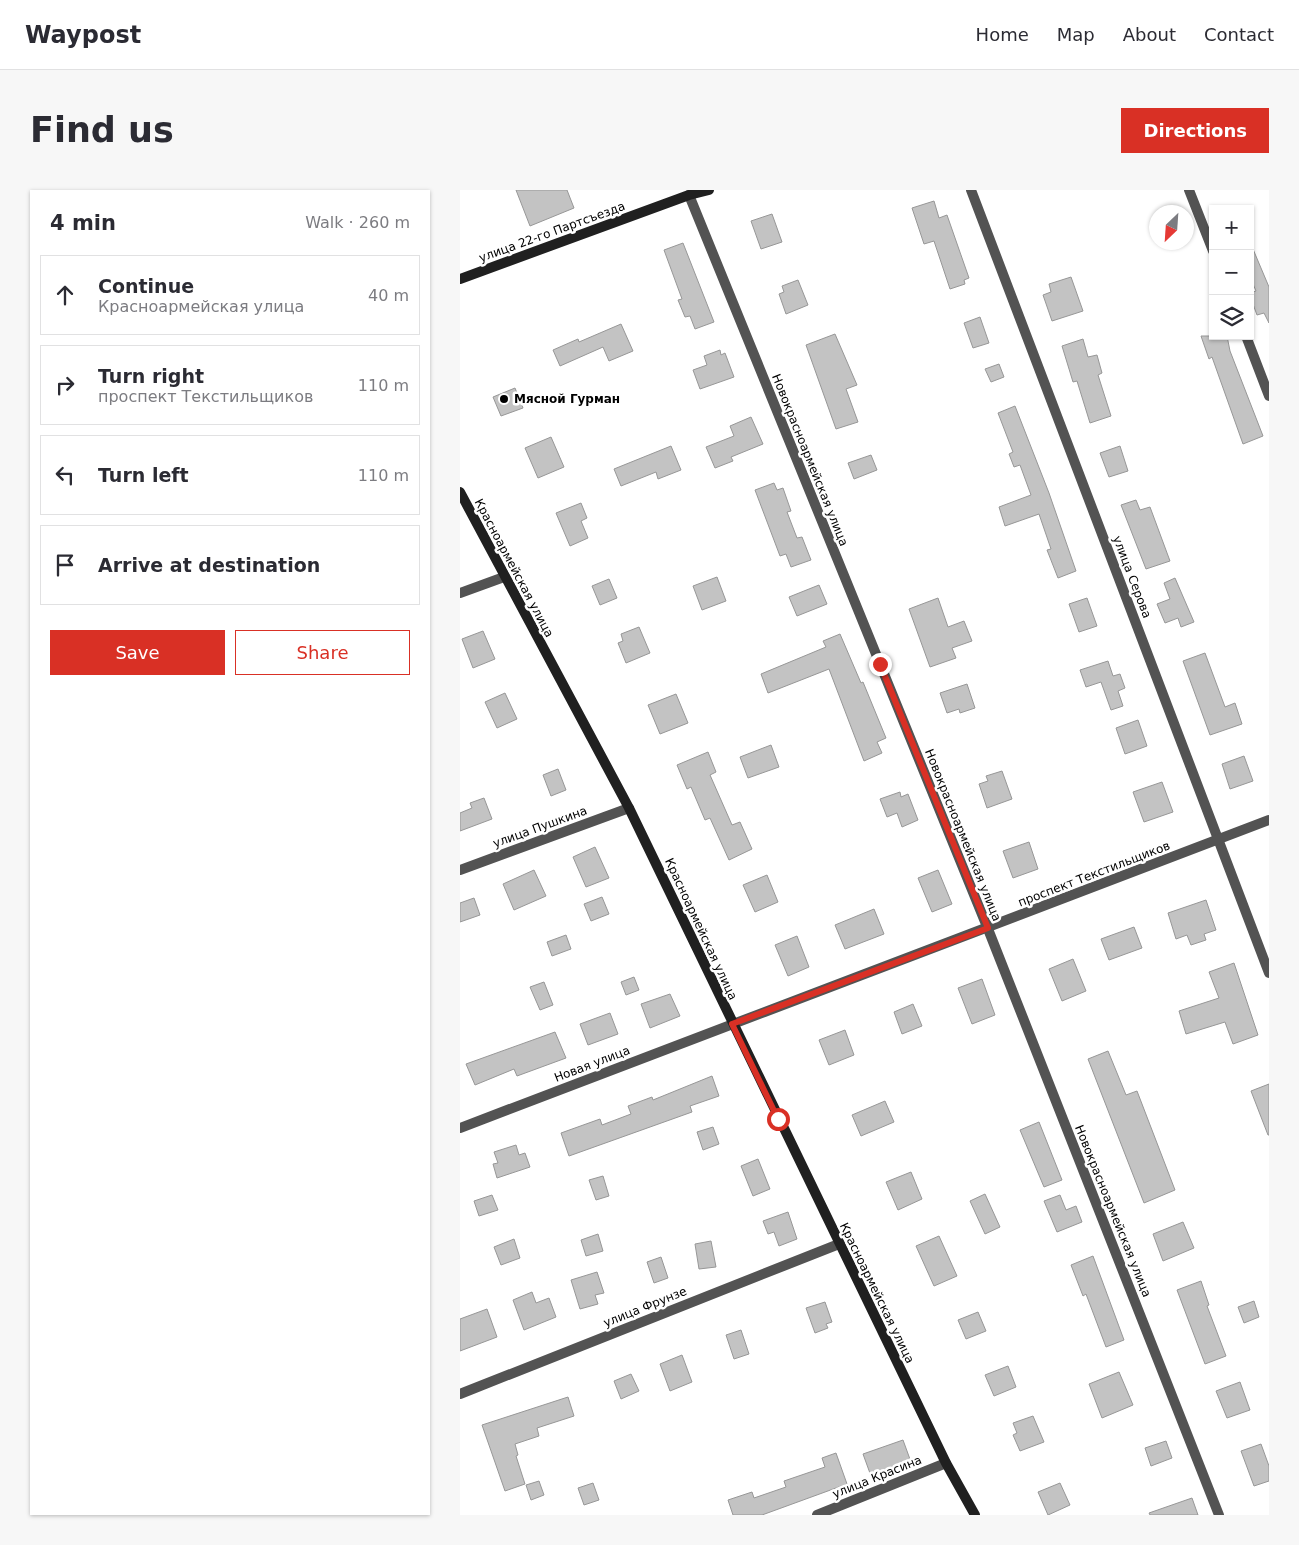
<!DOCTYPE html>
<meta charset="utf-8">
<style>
:root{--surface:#fff;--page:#f7f7f7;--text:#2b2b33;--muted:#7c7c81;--line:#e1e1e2;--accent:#d93025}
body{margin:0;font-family:"DejaVu Sans",sans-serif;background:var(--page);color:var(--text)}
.controls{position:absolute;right:15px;top:15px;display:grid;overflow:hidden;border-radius:0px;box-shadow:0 1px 4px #0004}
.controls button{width:45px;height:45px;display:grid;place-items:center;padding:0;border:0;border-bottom:1px solid var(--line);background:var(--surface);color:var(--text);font:25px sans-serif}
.compass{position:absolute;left:689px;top:15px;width:45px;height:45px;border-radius:50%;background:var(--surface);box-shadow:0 1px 4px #0004;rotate:205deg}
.stop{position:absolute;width:15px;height:15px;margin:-11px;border:4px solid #d93025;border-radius:50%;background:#fff}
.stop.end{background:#d93025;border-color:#fff;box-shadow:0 1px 5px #0008}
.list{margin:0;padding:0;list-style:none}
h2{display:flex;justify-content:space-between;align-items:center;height:65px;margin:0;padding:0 20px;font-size:21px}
h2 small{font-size:16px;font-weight:400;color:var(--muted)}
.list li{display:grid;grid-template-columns:32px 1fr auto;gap:15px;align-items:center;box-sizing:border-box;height:80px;margin:0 10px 10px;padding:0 10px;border:1px solid var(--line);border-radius:0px}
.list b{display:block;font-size:19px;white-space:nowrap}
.list p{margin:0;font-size:16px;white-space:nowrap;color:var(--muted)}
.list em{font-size:16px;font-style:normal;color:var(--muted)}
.actions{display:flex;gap:10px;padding:15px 20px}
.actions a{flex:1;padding:11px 0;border:1px solid var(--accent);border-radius:0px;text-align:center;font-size:18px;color:var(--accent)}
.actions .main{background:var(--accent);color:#fff}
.icon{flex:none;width:28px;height:28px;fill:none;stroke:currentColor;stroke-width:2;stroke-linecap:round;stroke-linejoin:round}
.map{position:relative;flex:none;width:809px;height:1325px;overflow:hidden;border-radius:0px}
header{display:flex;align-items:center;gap:30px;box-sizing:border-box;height:70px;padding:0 25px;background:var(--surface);border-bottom:1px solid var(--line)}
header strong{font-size:24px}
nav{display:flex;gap:28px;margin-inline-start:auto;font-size:18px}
.intro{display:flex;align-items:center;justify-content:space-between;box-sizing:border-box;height:120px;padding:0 30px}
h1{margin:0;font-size:35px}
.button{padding:12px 22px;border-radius:0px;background:var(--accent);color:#fff;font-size:18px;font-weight:700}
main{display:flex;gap:30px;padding:0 30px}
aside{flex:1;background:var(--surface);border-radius:0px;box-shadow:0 1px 4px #0004}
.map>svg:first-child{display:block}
.building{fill:#c3c3c3;stroke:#979797}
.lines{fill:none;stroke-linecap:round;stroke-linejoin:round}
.street{stroke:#535353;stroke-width:10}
.secondary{stroke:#202020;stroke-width:10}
.route{stroke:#d93025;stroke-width:6}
.poi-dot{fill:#000;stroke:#fff;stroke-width:2}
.labels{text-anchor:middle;stroke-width:5;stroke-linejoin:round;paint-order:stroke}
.street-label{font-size:12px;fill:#000;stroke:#fff}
.poi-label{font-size:12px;font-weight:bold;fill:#000;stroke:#fff;text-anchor:start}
</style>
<header>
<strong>Waypost</strong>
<nav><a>Home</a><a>Map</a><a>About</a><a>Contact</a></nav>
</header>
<div class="intro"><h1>Find us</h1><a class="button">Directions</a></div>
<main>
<aside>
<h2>4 min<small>Walk · 260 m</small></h2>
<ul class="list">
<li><svg class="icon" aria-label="ahead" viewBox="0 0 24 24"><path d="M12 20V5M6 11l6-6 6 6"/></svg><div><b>Continue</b><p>Красноармейская улица</p></div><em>40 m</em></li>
<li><svg class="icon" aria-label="right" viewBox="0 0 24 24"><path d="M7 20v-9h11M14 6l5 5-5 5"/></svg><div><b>Turn right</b><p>проспект Текстильщиков</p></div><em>110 m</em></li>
<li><svg class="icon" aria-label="left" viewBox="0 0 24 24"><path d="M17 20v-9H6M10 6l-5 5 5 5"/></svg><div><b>Turn left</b></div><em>110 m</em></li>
<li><svg class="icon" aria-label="arrive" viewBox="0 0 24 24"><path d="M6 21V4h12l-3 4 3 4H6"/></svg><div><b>Arrive at destination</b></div></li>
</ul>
<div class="actions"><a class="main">Save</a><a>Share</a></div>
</aside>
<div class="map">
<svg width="809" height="1325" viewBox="0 0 809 1325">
<rect width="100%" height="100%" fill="#fff"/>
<!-- building -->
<g class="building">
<path d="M56,0h51l7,18 -44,18z"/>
<path d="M474,11l5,17 8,-3 22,63 -5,2 1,4 -15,5 -16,-48 -10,3 -12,-36z"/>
<path d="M312,24l10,28 -21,7 -10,-28z"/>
<path d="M790,52l19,45v36l-5,-10 -7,2 -7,-19v-3l6,-2 -6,-14z"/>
<path d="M223,53l31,79 -19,7 -5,-13 -5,1 -7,-17 4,-1 -18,-49z"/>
<path d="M611,87l12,34 -31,10 -9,-26 8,-3 -2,-8z"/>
<path d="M338,90l10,25 -22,9 -7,-20 5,-2 -2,-6z"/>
<path d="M520,127l9,26 -16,5 -9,-25z"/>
<path d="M161,134l12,27 -24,10 -6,-14 -43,19 -7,-16 25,-11 1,3z"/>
<path d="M375,144l22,51 -11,4 12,33 -22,7 -30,-84z"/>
<path d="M741,146h26l3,15 33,85 -20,8 -31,-87 -3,2z"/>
<path d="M623,149l5,18 9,-2 5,18 -4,2 13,41 -21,7 -13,-42 -4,1 -11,-36z"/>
<path d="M260,160l1,5 4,-2 9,24 -34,12 -7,-19 14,-5 -3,-9z"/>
<path d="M539,174l5,13 -13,5 -6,-13z"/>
<path d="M55,198l8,20 -22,8 -8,-19z"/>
<path d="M555,216l34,87 27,78 -18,7 -11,-28 4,-1 -12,-35 -34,12 -6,-19 32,-12 -11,-30 -6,2 -5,-13 4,-2 -15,-39z"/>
<path d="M291,227l12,27 -32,13 2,4 -18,7 -9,-21 28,-11 -4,-10z"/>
<path d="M91,247l13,30 -26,11 -13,-30z"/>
<path d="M211,256l10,24 -23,9 -2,-7 -35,14 -7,-17z"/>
<path d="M660,256l8,25 -19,6 -9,-24z"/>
<path d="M411,265l6,15 -23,9 -6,-16z"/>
<path d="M314,293l3,7 6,-2 8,23 -4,1 10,26 5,-1 9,23 -20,7 -5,-13 -6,2 -25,-66z"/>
<path d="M676,310l4,10 10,-3 20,54 -24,8 -25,-64z"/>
<path d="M121,313l6,15 -6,3 7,17 -18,8 -14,-33z"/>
<path d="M257,387l9,24 -24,9 -9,-24z"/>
<path d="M715,388l19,44 -13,5 -3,-9 -13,5 -8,-19 13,-5 -6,-16z"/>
<path d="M149,389l8,19 -17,7 -8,-19z"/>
<path d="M359,395l8,19 -30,12 -8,-19z"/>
<path d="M478,408l10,29 16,-6 8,20 -20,7 4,10 -26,9 -21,-58z"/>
<path d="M627,408l10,28 -18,6 -10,-28z"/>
<path d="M179,437l11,26 -24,10 -8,-20 5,-2 -2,-7z"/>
<path d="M23,441l12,28 -22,9 -11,-29z"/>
<path d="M380,444l21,49 2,-1 23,56 -9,4 5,11 -18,8 -35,-92 -61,24 -7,-19 65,-27 -3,-6z"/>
<path d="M745,463l20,54 10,-4 7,21 -32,11 -27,-74z"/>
<path d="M648,471l5,15 7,-2 5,14 -7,3 5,15 -12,4 -10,-28 -15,5 -6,-17z"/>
<path d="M507,494l8,24 -15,5 -1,-4 -12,4 -7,-20z"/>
<path d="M45,503l12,26 -20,9 -12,-26z"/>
<path d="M216,504l12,29 -28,11 -12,-29z"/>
<path d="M678,530l9,26 -22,8 -9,-26z"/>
<path d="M311,555l8,22 -31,11 -8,-21z"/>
<path d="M248,562l8,20 -6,3 22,50 8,-3 12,27 -23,11 -19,-42 -5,2 -14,-33 -4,2 -10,-24z"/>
<path d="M784,566l9,25 -23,8 -8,-25z"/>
<path d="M98,579l8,21 -15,6 -8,-21z"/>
<path d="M542,581l10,28 -25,9 -8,-24 9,-3 -2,-5z"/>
<path d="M702,592l11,30 -29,10 -11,-30z"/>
<path d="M440,602l1,5 7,-3 10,26 -16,7 -5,-14 -10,4 -7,-18z"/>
<path d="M24,608l8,21 -32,12v-18l12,-5 -2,-5z"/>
<path d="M569,652l9,27 -25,9 -10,-27z"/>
<path d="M135,657l14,31 -23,9 -13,-30z"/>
<path d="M74,680l12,26 -32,14 -11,-26z"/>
<path d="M478,680l14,34 -20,8 -14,-34z"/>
<path d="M307,685l11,27 -23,10 -12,-27z"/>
<path d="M142,707l7,17 -18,7 -7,-17z"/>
<path d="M14,708l6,17 -20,7v-19z"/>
<path d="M746,710l10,30 -12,4 2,6 -15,5 -4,-10 -11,4 -8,-26z"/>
<path d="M414,719l10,25 -39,15 -10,-24z"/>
<path d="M674,737l8,21 -33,12 -8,-21z"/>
<path d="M106,745l5,14 -19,7 -5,-14z"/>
<path d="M337,746l12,31 -21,9 -13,-31z"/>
<path d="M613,769l13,32 -24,10 -13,-32z"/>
<path d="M774,773l24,72 -25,9 -8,-22 -39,12 -7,-23 40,-13 -10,-26z"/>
<path d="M174,787l5,13 -13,5 -5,-13z"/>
<path d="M522,789l13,36 -23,9 -14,-36z"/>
<path d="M84,792l9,23 -13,5 -10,-23z"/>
<path d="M210,804l10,22 -30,12 -9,-24z"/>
<path d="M453,814l9,22 -20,8 -8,-22z"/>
<path d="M150,823l8,21 -30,11 -8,-21z"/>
<path d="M385,840l9,25 -25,10 -10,-25z"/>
<path d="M95,842l11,26 -49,18 -3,-7 -39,16 -9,-21z"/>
<path d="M648,861l18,44 11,-4 38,99 -31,13 -56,-144z"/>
<path d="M252,886l7,20 -29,10 2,6 -123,44 -8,-23 39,-14 2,6 29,-11 -3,-8 24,-9 1,3z"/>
<path d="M809,894v51h-1l-17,-44z"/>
<path d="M425,911l9,21 -33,14 -9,-21z"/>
<path d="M579,932l23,58 -18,7 -24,-57z"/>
<path d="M253,937l6,17 -16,6 -6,-18z"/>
<path d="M56,955l3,10 6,-2 5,14 -33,11 -4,-14 5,-1 -4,-11z"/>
<path d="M298,969l12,30 -17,7 -12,-30z"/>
<path d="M451,982l11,27 -24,11 -12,-28z"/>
<path d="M143,986l6,20 -13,4 -7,-20z"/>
<path d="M525,1004l15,33 -15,7 -15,-33z"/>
<path d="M32,1005l6,15 -19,6 -5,-15z"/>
<path d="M600,1005l6,15 10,-4 6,16 -25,10 -13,-31z"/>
<path d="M328,1022l9,27 -18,7 -5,-14 -6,2 -5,-13z"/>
<path d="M723,1032l11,26 -31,13 -10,-27z"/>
<path d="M138,1044l5,17 -17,5 -5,-16z"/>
<path d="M479,1046l18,40 -23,10 -18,-40z"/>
<path d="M54,1049l6,19 -19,7 -7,-18z"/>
<path d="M251,1051l5,26 -17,2 -4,-25z"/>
<path d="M633,1066l31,84 -18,7 -20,-53 -3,2 -12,-31z"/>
<path d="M201,1067l7,21 -14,5 -7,-21z"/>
<path d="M137,1082l7,21 -9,2 3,9 -18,5 -9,-29z"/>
<path d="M741,1091l8,24 -2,1 19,50 -21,8 -28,-74z"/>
<path d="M72,1102l4,11 13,-5 7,19 -32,13 -11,-30z"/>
<path d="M794,1111l5,16 -15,6 -6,-16z"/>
<path d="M365,1112l7,20 -6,2 2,4 -13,5 -9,-25z"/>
<path d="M27,1119l10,28 -37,14v-32z"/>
<path d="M518,1122l8,19 -20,8 -8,-19z"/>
<path d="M281,1140l8,24 -15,5 -8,-24z"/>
<path d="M222,1165l10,27 -22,9 -10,-27z"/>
<path d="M548,1176l8,21 -22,9 -9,-21z"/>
<path d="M659,1182l14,33 -31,13 -13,-34z"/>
<path d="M171,1184l8,17 -18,8 -7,-18z"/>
<path d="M780,1192l10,28 -23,8 -11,-27z"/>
<path d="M108,1207l6,19 -37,12 2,8 -24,8 3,11 -2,1 9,28 -20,7 -23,-66z"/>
<path d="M573,1226l11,26 -24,9 -7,-16 4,-2 -4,-10z"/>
<path d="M443,1250l8,22 -40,14 -8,-22z"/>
<path d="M706,1251l6,17 -21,8 -6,-18z"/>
<path d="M801,1254l8,22v15l-15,5 -13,-35z"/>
<path d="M376,1263l11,31 -85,31h-29l-5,-15 24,-8 2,6 32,-11 -2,-6 41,-14 -3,-9z"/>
<path d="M79,1291l5,14 -13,5 -5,-15z"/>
<path d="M133,1293l6,17 -15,5 -6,-17z"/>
<path d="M600,1293l10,22 -22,10 -10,-23z"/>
<path d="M732,1308l6,17h-48l-1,-2z"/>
</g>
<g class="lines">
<!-- street -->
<g class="street">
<path d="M511,0l298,783"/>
<path d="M729,0l24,61"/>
<path d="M229,5l299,734 231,586"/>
<path d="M786,146l23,60"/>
<path d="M0,403l44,-16"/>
<path d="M0,680l169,-62"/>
<path d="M0,938l809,-308"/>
<path d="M0,1204l379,-150"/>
<path d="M357,1325l129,-52"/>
</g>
<!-- secondary -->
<g class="secondary">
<path d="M0,89l229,-84 20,-5"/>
<path d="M0,302l169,316 317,655 29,52"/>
</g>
</g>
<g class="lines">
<!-- route -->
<path class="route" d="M318,929l-46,-95 256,-96 -108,-264"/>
</g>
<!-- markers -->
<circle class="poi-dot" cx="44" cy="209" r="5"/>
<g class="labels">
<!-- street labels -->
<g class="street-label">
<text transform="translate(92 42) rotate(-20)" y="4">улица 22-го Партсъезда</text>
<text transform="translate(350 270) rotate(68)" y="4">Новокрасноармейская улица</text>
<text transform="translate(54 378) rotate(62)" y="4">Красноармейская улица</text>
<text transform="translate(672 387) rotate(69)" y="4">улица Серова</text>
<text transform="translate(80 637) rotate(-20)" y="4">улица Пушкина</text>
<text transform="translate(503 645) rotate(68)" y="4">Новокрасноармейская улица</text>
<text transform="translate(634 684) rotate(-21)" y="4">проспект Текстильщиков</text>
<text transform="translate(241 739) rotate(65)" y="4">Красноармейская улица</text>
<text transform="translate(132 874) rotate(-21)" y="4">Новая улица</text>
<text transform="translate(653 1021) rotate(68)" y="4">Новокрасноармейская улица</text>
<text transform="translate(417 1103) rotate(64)" y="4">Красноармейская улица</text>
<text transform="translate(185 1117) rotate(-22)" y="4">улица Фрунзе</text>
<text transform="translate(417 1287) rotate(-22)" y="4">улица Красина</text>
</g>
<!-- poi labels -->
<g class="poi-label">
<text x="54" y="213">Мясной Гурман</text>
</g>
</g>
</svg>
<div class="controls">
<button>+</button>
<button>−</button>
<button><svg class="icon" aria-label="layers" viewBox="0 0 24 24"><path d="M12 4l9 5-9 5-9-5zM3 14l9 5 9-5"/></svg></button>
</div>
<svg class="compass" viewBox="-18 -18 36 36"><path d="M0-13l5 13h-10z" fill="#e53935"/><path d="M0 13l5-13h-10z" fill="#7c7c81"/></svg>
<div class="stop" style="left:318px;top:929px"></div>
<div class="stop end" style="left:420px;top:474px"></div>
</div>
</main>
